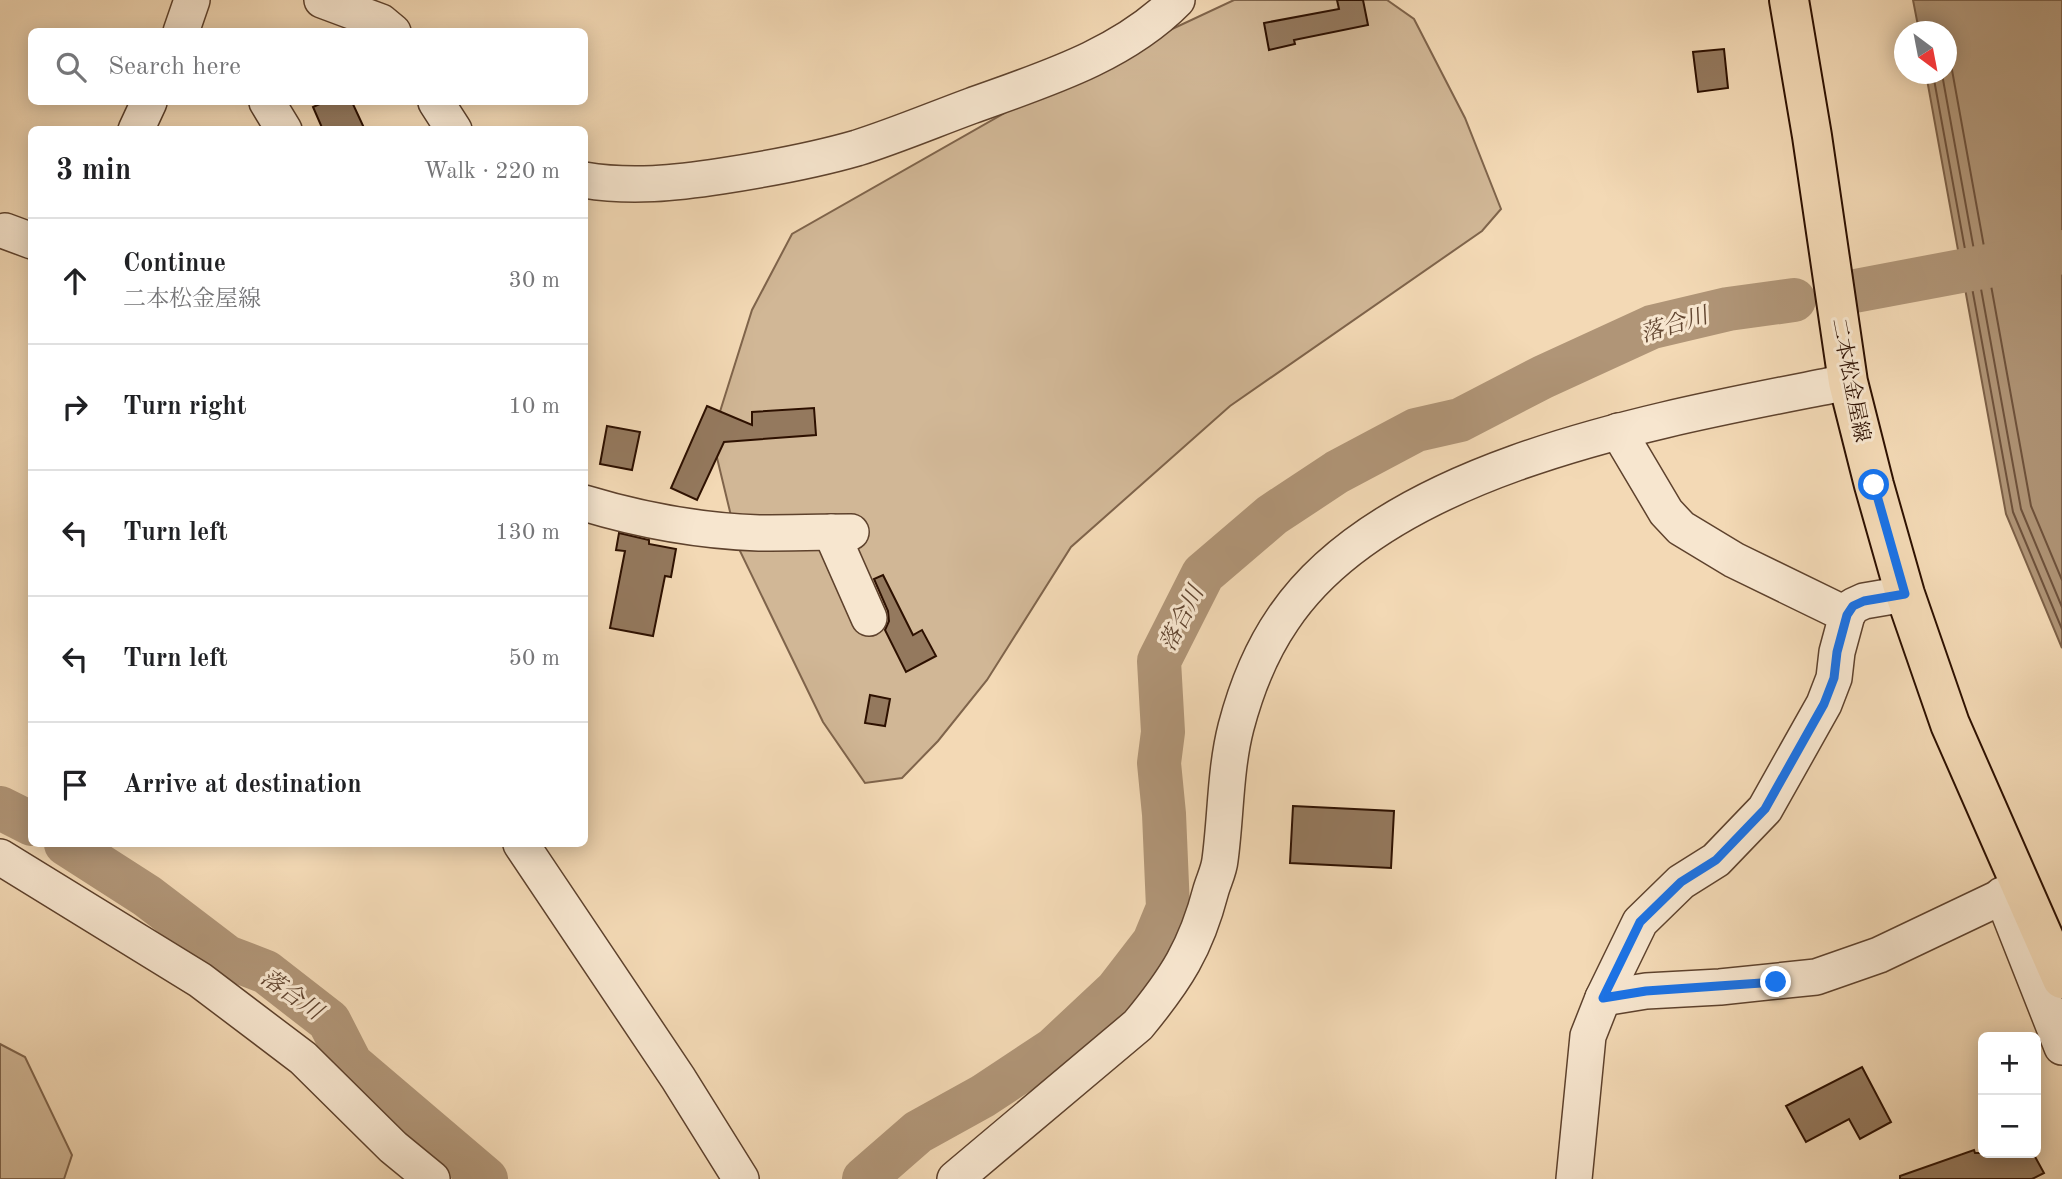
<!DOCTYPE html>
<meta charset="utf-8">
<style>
:root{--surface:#fff;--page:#f6f6f6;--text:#202124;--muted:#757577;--line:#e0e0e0}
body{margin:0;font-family:"Old Standard TT","Noto Serif JP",serif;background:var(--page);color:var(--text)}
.controls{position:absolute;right:21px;bottom:21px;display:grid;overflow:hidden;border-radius:10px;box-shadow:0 4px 18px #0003}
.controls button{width:63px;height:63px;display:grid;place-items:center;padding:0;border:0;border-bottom:2px solid var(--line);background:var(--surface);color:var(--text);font:35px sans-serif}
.compass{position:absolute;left:1894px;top:21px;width:63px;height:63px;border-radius:50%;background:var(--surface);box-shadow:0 4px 18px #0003;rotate:148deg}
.stop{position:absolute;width:21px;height:21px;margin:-16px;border:5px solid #1a73e8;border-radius:50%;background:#fff}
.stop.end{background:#1a73e8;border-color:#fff;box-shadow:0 2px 7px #0008}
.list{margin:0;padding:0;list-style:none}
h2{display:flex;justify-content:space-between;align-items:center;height:91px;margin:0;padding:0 28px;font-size:30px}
h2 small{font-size:23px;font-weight:400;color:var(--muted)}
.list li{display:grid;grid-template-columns:46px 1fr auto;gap:21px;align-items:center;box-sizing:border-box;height:126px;padding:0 28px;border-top:2px solid var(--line)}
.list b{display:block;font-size:26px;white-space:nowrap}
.list p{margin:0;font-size:23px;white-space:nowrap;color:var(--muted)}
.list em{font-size:23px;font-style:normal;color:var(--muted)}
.icon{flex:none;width:38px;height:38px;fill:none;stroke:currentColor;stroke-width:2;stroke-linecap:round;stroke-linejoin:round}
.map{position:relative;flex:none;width:2062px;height:1179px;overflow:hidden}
.search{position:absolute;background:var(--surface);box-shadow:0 4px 18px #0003;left:28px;top:28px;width:560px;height:77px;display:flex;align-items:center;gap:18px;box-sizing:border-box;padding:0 24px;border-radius:10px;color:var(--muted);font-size:26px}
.panel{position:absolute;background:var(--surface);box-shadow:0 4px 18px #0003;left:28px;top:126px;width:560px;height:721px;border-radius:10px}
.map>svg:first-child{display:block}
.green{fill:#d1b796;stroke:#7f644b;stroke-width:2}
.water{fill:#b09577;stroke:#7c6047;stroke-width:2}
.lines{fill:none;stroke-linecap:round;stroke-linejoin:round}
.shore{stroke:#6e523c;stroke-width:2}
.river{stroke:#b09577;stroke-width:44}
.building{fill:#94795e;stroke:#2d1000;stroke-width:2}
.minor-casing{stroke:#5e422d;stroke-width:38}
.major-casing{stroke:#2d1000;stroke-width:42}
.minor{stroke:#f7e6cf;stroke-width:35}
.major{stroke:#f3d9b5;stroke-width:38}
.route{stroke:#1a73e8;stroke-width:9}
.labels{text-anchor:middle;stroke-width:6;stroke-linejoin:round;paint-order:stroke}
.street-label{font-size:21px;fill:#2d1000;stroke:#f7e6cf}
.water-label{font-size:23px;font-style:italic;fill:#614530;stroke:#f7e6cf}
</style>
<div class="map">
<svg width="2062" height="1179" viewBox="0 0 2062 1179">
<rect width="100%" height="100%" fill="#f3d9b5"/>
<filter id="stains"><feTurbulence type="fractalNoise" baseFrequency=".00286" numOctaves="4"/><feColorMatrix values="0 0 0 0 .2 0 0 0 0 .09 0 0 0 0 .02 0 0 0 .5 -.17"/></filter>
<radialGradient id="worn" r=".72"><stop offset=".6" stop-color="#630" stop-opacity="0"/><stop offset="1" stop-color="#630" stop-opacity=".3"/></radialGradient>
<!-- green -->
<g class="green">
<path d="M1234,0h153l27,19 51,99 36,91 -19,22 -252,175 -159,141 -84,133 -49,61 -36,37 -37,5 -42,-61 -84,-173 -27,-112 40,-127 40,-76 269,-153z"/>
<path d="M0,1044l25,13 47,98 -8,24h-64z"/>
</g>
<!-- water -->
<path class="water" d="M1913,0h149v648l-56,-134 -80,-440h20v-42l-27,-1z"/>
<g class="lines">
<!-- shore -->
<g class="shore">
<path d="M1946,58l6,12 79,436 31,74"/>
<path d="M1933,74l80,438 49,117"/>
<path d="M1942,74l79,435 41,98"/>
</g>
<!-- river -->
<g class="river">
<path d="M1855,291l207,-39"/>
<path d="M0,808l32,16"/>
<path d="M66,844l81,52 80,61 39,15 63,49 22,43 135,115"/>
<path d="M864,1179l54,-47 65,-36 71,-47 63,-59 37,-48 14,-34 -4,-94 -5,-51 4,-31 -4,-71 44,-87 69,-59 65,-43 79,-42 44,-10 83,-43 109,-50 76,-18 66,-9"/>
</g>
</g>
<!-- building -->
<g class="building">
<path d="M1337,0h26l5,25 -74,15 1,4 -26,6 -5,-27 75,-14z"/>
<path d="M1724,49l4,39 -30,4 -5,-40z"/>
<path d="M324,102h28l13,28h-42l-10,-23z"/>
<path d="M707,406l45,19v-13l62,-4 2,27 -92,7 -27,58 -26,-12z"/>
<path d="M607,426l33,6 -8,38 -32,-6z"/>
<path d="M619,533l30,7v4l27,5 -5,28 -6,-1 -12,60 -43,-8 15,-77 -9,-1z"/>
<path d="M883,575l30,60 9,-5 14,26 -30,16 -21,-42 4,-9 -1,-10 -14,-32z"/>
<path d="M870,695l20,4 -5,27 -20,-3z"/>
<path d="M1293,806l101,5 -3,57 -101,-5z"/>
<path d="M1862,1067l29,55 -31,17 -11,-20 -43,23 -20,-36z"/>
<path d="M1974,1150l1,3h58l11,20 -12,6h-132v-3z"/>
</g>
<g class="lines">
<defs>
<g id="minor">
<path d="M322,0l59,22 12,10"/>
<path d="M181,32l11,-32"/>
<path d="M267,102l17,28"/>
<path d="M436,102l18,28"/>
<path d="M136,130l13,-28"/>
<path d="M584,180c47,8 92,3 138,-4 45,-7 90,-15 135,-28 38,-12 76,-28 114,-42 72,-26 151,-50 206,-106"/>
<path d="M5,231l27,10"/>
<path d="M1618,431l48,81 15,16 53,32 113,55"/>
<path d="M584,503c56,17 117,28 175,30 31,0 62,-1 92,-1"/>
<path d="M831,532l38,86"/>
<path d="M521,844l157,234 63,101"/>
<path d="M0,857l200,123 103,78 90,89 39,32"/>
<path d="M2002,895l60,152"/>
<path d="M1603,998l43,-7 74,-4 96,-10 63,-22 143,-68"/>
<path d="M955,1179l183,-154c38,-46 58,-77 73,-135 3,-10 8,-20 9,-30 6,-44 5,-90 16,-133 10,-38 25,-76 47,-108 105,-157 391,-202 565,-237"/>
<path d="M1574,1179l14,-143 15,-38 37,-76 41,-40 35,-22 49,-51 59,-105 10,-26 3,-26 10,-37 6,-9 11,-5 41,-7"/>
</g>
<path id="major" d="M1789,0l23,136 36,246 26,103 31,109 45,130 112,255"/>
</defs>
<!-- minor casing -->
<use href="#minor" class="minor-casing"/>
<!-- major casing -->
<use href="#major" class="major-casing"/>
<!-- minor -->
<use href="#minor" class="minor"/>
<!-- major -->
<use href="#major" class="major"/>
</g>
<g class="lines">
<!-- route -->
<path class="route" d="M1776,982l-130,9 -43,7 37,-76 41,-40 35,-22 49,-51 59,-105 10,-26 3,-26 10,-37 6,-9 11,-5 41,-7 -31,-109"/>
</g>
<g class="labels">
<!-- street labels -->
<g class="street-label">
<text transform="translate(1851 380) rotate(79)" y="7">二本松金屋線</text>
</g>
<!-- water labels -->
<g class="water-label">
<text transform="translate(1674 324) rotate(-17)" y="8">落合川</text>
<text transform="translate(1181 618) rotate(-63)" y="8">落合川</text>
<text transform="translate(292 994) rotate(35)" y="8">落合川</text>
</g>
</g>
<rect width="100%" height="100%" filter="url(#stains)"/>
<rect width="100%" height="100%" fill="url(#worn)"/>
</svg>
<div class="controls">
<button>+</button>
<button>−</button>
</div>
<svg class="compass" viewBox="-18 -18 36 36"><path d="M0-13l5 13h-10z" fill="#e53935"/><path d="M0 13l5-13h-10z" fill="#757577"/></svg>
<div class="stop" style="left:1874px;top:485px"></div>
<div class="stop end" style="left:1776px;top:982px"></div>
<div class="search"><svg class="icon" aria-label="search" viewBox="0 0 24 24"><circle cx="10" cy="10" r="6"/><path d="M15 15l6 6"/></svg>Search here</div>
<section class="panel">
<h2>3 min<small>Walk · 220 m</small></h2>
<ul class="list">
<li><svg class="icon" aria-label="ahead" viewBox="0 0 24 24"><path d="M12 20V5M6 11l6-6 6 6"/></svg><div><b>Continue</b><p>二本松金屋線</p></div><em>30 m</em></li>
<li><svg class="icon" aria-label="right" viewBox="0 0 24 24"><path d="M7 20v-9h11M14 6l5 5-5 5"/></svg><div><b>Turn right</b></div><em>10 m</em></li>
<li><svg class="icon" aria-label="left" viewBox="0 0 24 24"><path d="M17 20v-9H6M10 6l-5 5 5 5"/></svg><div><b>Turn left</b></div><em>130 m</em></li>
<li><svg class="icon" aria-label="left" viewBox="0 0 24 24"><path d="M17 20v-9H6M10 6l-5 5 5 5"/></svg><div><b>Turn left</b></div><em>50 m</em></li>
<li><svg class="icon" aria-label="arrive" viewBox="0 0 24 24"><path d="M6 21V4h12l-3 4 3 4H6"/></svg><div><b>Arrive at destination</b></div></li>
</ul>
</section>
</div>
